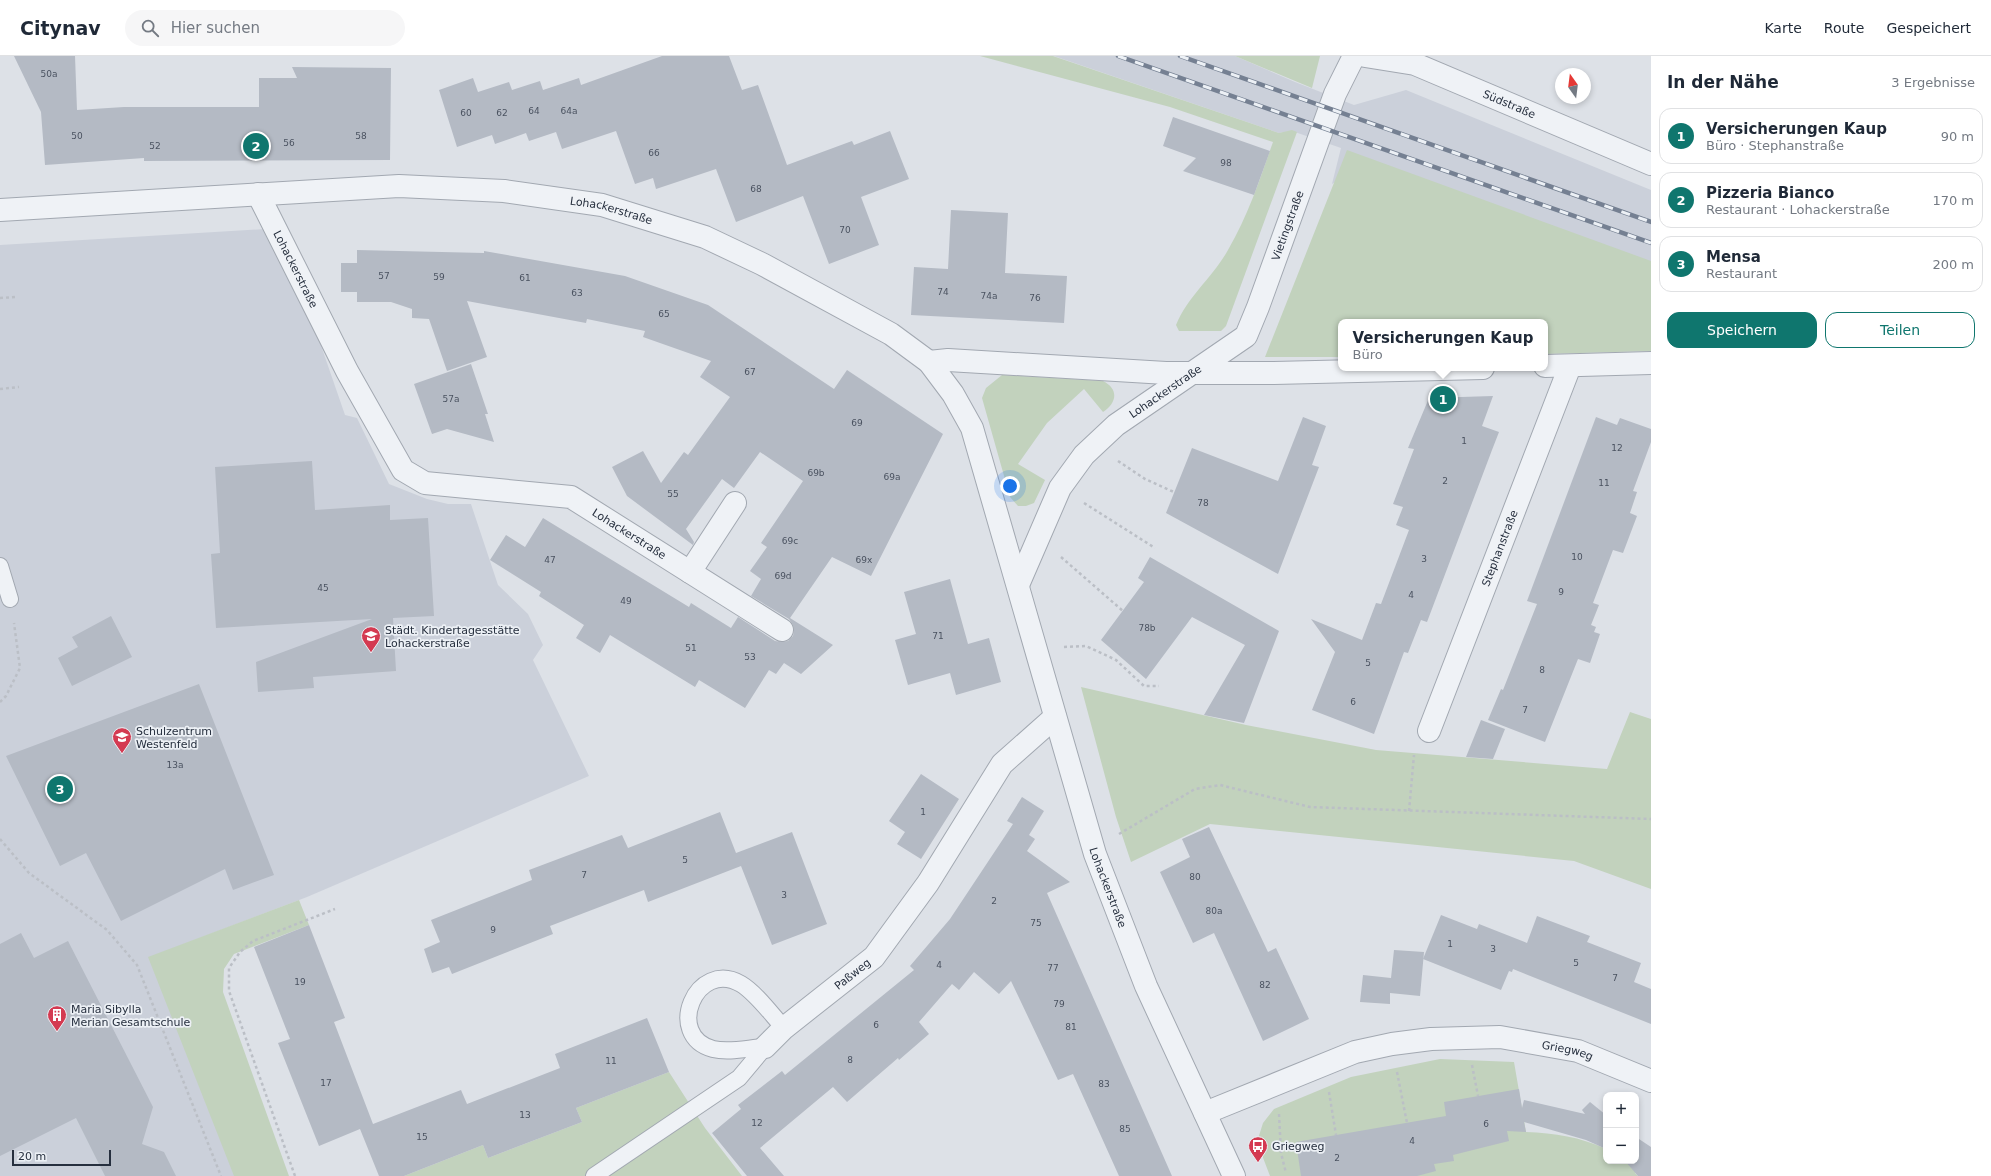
<!DOCTYPE html>
<html lang="de">
<meta charset="utf-8">
<style>
:root{--surface:#fff;--page:#f6f6f7;--text:#1f2937;--muted:#747a83;--line:#e0e1e3;--accent:#0f766e}
body{margin:0;font-family:"DejaVu Sans",sans-serif;background:var(--page);color:var(--text)}
.controls{position:absolute;right:12px;bottom:12px;display:grid;overflow:hidden;border-radius:8px;box-shadow:0 2px 6px #0003}
.controls button{width:36px;height:36px;display:grid;place-items:center;padding:0;border:0;border-bottom:1px solid var(--line);background:var(--surface);color:var(--text);font:20px sans-serif}
.compass{position:absolute;left:1555px;top:12px;width:36px;height:36px;border-radius:50%;background:var(--surface);box-shadow:0 2px 6px #0003;rotate:346deg}
.scale{position:absolute;left:12px;bottom:10px;width:99px;box-sizing:border-box;padding-left:4px;border:2px solid #262f3e;border-top:0;font-size:11px;line-height:14px;white-space:nowrap;color:#262f3e;-webkit-text-stroke:3px #ecf0f5;paint-order:stroke}
.you{position:absolute;left:1010px;top:430px;width:14px;height:14px;margin:-10px;border:3px solid #fff;border-radius:50%;background:#1a73e8;box-shadow:0 0 0 6px #1a73e833}
.badge{display:grid;place-items:center;width:26px;height:26px;border-radius:50%;background:var(--accent);color:#fff;font-size:13px;font-weight:700}
.pin{position:absolute;translate:-50% -50%;border:2px solid #fff;box-shadow:0 1px 4px #0006}
.popup{position:absolute;left:1338px;top:263px;width:210px;height:52px;box-sizing:border-box;display:grid;place-content:center;border-radius:8px;background:var(--surface);filter:drop-shadow(0 1px 3px #0005);font-size:13px;white-space:nowrap;color:var(--muted)}
.popup b{font-size:15px;color:var(--text)}
.popup::after{content:'';position:absolute;left:50%;top:100%;margin-left:-8px;border:8px solid transparent;border-top-color:var(--surface)}
.list{margin:0;padding:0;list-style:none}
h2{display:flex;justify-content:space-between;align-items:center;height:52px;margin:0;padding:0 16px;font-size:17px}
h2 small{font-size:13px;font-weight:400;color:var(--muted)}
.list li{display:grid;grid-template-columns:26px 1fr auto;gap:12px;align-items:center;box-sizing:border-box;height:56px;margin:0 8px 8px;padding:0 8px;border:1px solid var(--line);border-radius:12px}
.list b{display:block;font-size:15px;white-space:nowrap}
.list p{margin:0;font-size:13px;white-space:nowrap;color:var(--muted)}
.list em{font-size:13px;font-style:normal;color:var(--muted)}
.actions{display:flex;gap:8px;padding:12px 16px}
.actions a{flex:1;padding:9px 0;border:1px solid var(--accent);border-radius:12px;text-align:center;font-size:14px;color:var(--accent)}
.actions .main{background:var(--accent);color:#fff}
.icon{flex:none;width:22px;height:22px;fill:none;stroke:currentColor;stroke-width:2;stroke-linecap:round;stroke-linejoin:round}
.map{position:relative;flex:none;width:1651px;height:1120px;overflow:hidden}
header{display:flex;align-items:center;gap:24px;box-sizing:border-box;height:56px;padding:0 20px;background:var(--surface);border-bottom:1px solid var(--line)}
header strong{font-size:19px}
nav{display:flex;gap:22px;margin-inline-start:auto;font-size:14px}
.search{width:280px;height:36px;background:var(--page);display:flex;align-items:center;gap:10px;box-sizing:border-box;padding:0 14px;border-radius:22px;color:var(--muted);font-size:15px}
main{display:flex}
aside{flex:1;background:var(--surface)}
.map>svg:first-child{display:block}
.built{fill:#cbd0da}
.green{fill:#c2d2bd}
.building{fill:#b4bac4}
.lines{fill:none;stroke-linecap:round;stroke-linejoin:round}
.service-casing{stroke:#a2a8b1;stroke-width:18}
.minor-casing{stroke:#a2a8b1;stroke-width:24}
.path{stroke:#bbbfc6;stroke-width:2.5;stroke-dasharray:3 3;stroke-linecap:butt}
.service{stroke:#eff2f6;stroke-width:16}
.minor{stroke:#eff2f6;stroke-width:22}
.rail-casing{stroke:#758092;stroke-width:4.5}
.rail{stroke:#ecf0f5;stroke-width:3;stroke-dasharray:9;stroke-linecap:butt}
.labels{text-anchor:middle;stroke-width:3.5;stroke-linejoin:round;paint-order:stroke}
.number-label{font-size:9px;fill:#4a5260}
.street-label{font-size:11px;fill:#262f3e;stroke:#ecf0f5}
.poi-label{font-size:11px;fill:#262f3e;stroke:#ecf0f5;text-anchor:start}
</style>
<header>
<strong>Citynav</strong>
<div class="search"><svg class="icon" aria-label="search" viewBox="0 0 24 24"><circle cx="10" cy="10" r="6"/><path d="M15 15l6 6"/></svg>Hier suchen</div>
<nav><a>Karte</a><a>Route</a><a>Gespeichert</a></nav>
</header>
<main>
<div class="map">
<svg width="1651" height="1120" viewBox="0 0 1651 1120">
<rect width="100%" height="100%" fill="#dde1e7"/>
<!-- built -->
<g class="built">
<path d="M1054,0h181l60,26 59,23 52,-15 245,100v87l-289,-111 -30,18 9,-36 -49,-17 -13,2z"/>
<path d="M265,173l52,105 28,81 12,3 32,66 38,15 21,5h23l27,81 30,29 15,31 -10,15 56,116 -282,121 -128,49 86,230h-265v-931z"/>
</g>
<!-- green -->
<g class="green">
<path d="M980,0h73l226,77 13,-3 5,2 -71,194 -5,5h-42l-3,-6c12,-29 37,-48 52,-75 20,-34 32,-71 45,-108l-103,-35z"/>
<path d="M1235,0h85l-8,32z"/>
<path d="M1347,94l304,111v90l-106,3v-32h-204v35h-76z"/>
<path d="M1002,319l101,6c16,8 14,22 0,31l-19,-23 -37,34 -29,41 27,16 -11,23 -8,3h-8l-8,-9 -28,-99 4,-10z"/>
<path d="M1081,631l165,38 130,25 231,19 23,-57 21,7v170l-77,-28 -364,-37 -79,38 -15,-45z"/>
<path d="M299,844l10,25 -75,29 -10,15 -1,23 66,184h-55l-86,-219z"/>
<path d="M1440,1003l74,3 12,70c29,1 54,5 80,17v12h21l11,8 -3,4 3,3h-368l-13,-34 6,-19 11,-14 77,-32z"/>
<path d="M669,1016l36,56 37,48h-338l79,-31 5,13 94,-36 -6,-14z"/>
</g>
<!-- building -->
<g class="building">
<path d="M14,0h61l2,54 47,-3h135v-29h38l-5,-11 99,1 -1,92 -246,1v-3l-99,7 -4,-53z"/>
<path d="M662,0h67l13,34 16,-5 29,80 65,-24 2,4 36,-14 19,48 -48,18 18,48 -50,19 -26,-68 -67,26 -20,-53 -60,20 -3,-11 -18,6 -19,-53 -54,18 -6,-17 -27,9 -3,-8 -31,11 -3,-9 -35,12 -18,-57 34,-12 5,14 31,-10 3,8 28,-9 3,9 36,-12 2,7z"/>
<path d="M1173,61l97,34 -16,44 -71,-24 13,-13 -33,-12z"/>
<path d="M951,154l57,3 -3,60 62,3 -3,47 -153,-8 3,-48 34,2z"/>
<path d="M357,194l127,3v-2l141,25 83,29 126,84 13,-19 96,64 -72,142 -39,-19 -42,61 43,27 -32,29 -17,-11 -8,11 -7,-4 -24,38 -46,-28 -4,7 -85,-52 -10,18 -24,-15 8,-13 -45,-29 2,-4 -51,-32 16,-25 19,12 18,-29 146,89 2,-4 40,25 7,-11 37,24 7,1 6,-1 5,-5 1,-5 -1,-6 -4,-6 -38,-23 10,-17 -11,-8 17,-24 -6,-4 42,-62 -43,-29 -26,36 -12,-9 -36,50 8,13 -1,3 -66,-49 -15,-29 31,-16 18,32 23,-31 4,3 42,-58 -30,-20 11,-16 -68,-24 2,-6 -58,-12 -1,4 -119,-22 20,56 -40,14 -18,-52 -17,-1v-9l-21,-7h-34v-10h-16v-29h16z"/>
<path d="M471,308l17,50h-3l9,28 -47,-13 -15,5 -18,-50z"/>
<path d="M1493,340l-11,30 17,6 -7,18 -65,172 -6,-2 -13,33 -4,-1 -30,82 -62,-24 23,-58 -24,-33 51,21 14,-37 5,1 28,-74 -13,-5 7,-18 -10,-3 21,-55 -6,-1 21,-50z"/>
<path d="M1303,361l23,9 -14,39 7,2 -41,107 -112,-61 26,-65 86,33z"/>
<path d="M1596,361l21,8 3,-7 31,11v13l-18,49 4,1 -7,21 7,3 -14,37 -10,-3 -20,53 6,2 -8,20 5,2 -2,5 6,2 -10,29 -12,-4 -33,83 -57,-22 13,-31 2,1 34,-86 -10,-3z"/>
<path d="M312,405l3,49 75,-5v15l38,-2 6,98 -41,2 3,53 -83,6 1,11 -56,4 -2,-30 116,-43 -156,9 -5,-74 9,-1 -5,-86z"/>
<path d="M1150,501l129,74 -35,92 -40,-8 41,-70 -53,-28 -46,62 -45,-39 43,-58 -6,-4z"/>
<path d="M950,523l18,65 21,-6 12,44 -45,13 -6,-22 -42,12 -13,-45 21,-6 -12,-42z"/>
<path d="M111,560l21,41 -60,29 -14,-28 20,-11 -6,-10z"/>
<path d="M199,628l75,191 -41,15 -8,-21 -104,52 -35,-68 -26,13 -54,-110z"/>
<path d="M1481,664l24,9 -12,30 -27,-2z"/>
<path d="M921,718l38,25 -38,60 -24,-15 8,-12 -16,-11z"/>
<path d="M1022,741l22,14 -15,24 6,4 -8,12 43,31 -23,11 125,283h-53l-46,-102 -15,6 -47,-99 -12,13 -25,-22 -15,18 -7,-6 -33,38 10,12 -30,26 -1,-2 -51,44 -14,-15 -73,61 24,28h-37l-35,-43 29,-24 -3,-4 44,-34 3,4 129,-105 -4,-4 40,-47 63,-95 -6,-3z"/>
<path d="M720,756l16,41 56,-21 35,92 -55,21 -31,-79 -93,36 -4,-12 -94,36 3,8 -101,40 -3,-7 -17,6 -8,-24 16,-7 -9,-22 101,-40 -3,-10 93,-35 6,13z"/>
<path d="M1209,771l59,125 8,-4 33,71 -46,22 -49,-108 -21,10 -33,-71 30,-15 -8,-18z"/>
<path d="M1441,859l36,14 2,-5 48,19 10,-27 53,20 -3,6 54,21 -7,19 17,7v35l-138,-55 -1,3 -3,-1 -8,19 -78,-31z"/>
<path d="M309,869l36,93 -11,4 39,102 88,-34 6,14 93,-36 -5,-14 92,-36 22,54 -93,36 6,14 -94,36 -5,-13 -79,31h-25l-19,-47 -41,17 -41,-103 12,-4 -36,-92z"/>
<path d="M21,877l13,25 34,-17 85,166 -11,37 22,8 12,24h-71l-29,-58 -76,38v-212z"/>
<path d="M1394,894l30,2 -4,44 -30,-3v11l-30,-2 3,-27 28,3z"/>
<path d="M1519,1033l3,19 2,-8 61,14 -3,-4 8,-8 16,13v34l-20,-9 -62,-18 2,10 -19,-1 2,10 -56,14 1,6 -20,3 2,7 -19,5h-116l-5,-34 150,-26 -2,-14z"/>
<path d="M1636,1081l15,10v29h-13l-13,-15h11z"/>
</g>
<g class="lines">
<defs>
<g id="service">
<path d="M0,510l10,33"/>
<path d="M765,991c-17,1 -36,6 -52,2 -49,-13 -17,-91 28,-65 15,9 31,31 43,44"/>
<path d="M594,1120l145,-98 26,-31"/>
</g>
<g id="minor">
<path id="s1" d="M1365,0l50,8 236,100"/>
<path id="s2" d="M258,138l89,177 56,99 22,13 146,14 211,133"/>
<path id="s3" d="M0,154l399,-24 105,5 98,14 103,32 57,27 129,70 38,28 24,32 19,34 123,426 51,132 88,190"/>
<path d="M929,306l19,-2 218,13h108l209,-5"/>
<path d="M1545,310l106,-3"/>
<path d="M690,516l45,-69"/>
<path id="s4" d="M1018,529l42,-97 24,-33 32,-30 130,-89 12,-29 77,-213 19,-38"/>
<path id="s5" d="M1429,675l141,-365"/>
<path id="s6" d="M765,991l19,-19 90,-71 54,-74 74,-119 53,-47"/>
<path id="s7" d="M1205,1057l150,-61 37,-8 39,-5 69,-2 78,14 73,30"/>
</g>
</defs>
<!-- service casing -->
<use href="#service" class="service-casing"/>
<!-- minor casing -->
<use href="#minor" class="minor-casing"/>
<!-- path -->
<g class="path">
<path d="M0,242l16,-1"/>
<path d="M0,333l19,-2"/>
<path d="M1118,405l27,18 29,13"/>
<path d="M1084,447l71,45"/>
<path d="M1061,501l62,54"/>
<path d="M1064,591l22,-1 30,14 28,26h15"/>
<path d="M0,646l6,-6 14,-28 -6,-45"/>
<path d="M1409,755l5,-56"/>
<path d="M1119,778l76,-45 25,-4 90,22 341,12"/>
<path d="M0,783l29,34 78,57 30,35 84,211"/>
<path d="M1472,1009l6,31"/>
<path d="M1397,1016l10,51"/>
<path d="M1329,1036l7,43"/>
<path d="M1279,1058l2,39 5,20"/>
<path d="M295,1120l-66,-185v-23l11,-16 13,-11 82,-32"/>
</g>
<!-- service -->
<use href="#service" class="service"/>
<!-- minor -->
<use href="#minor" class="minor"/>
<defs>
<g id="rail">
<path d="M1118,0l533,187"/>
<path d="M1180,0l471,166"/>
</g>
</defs>
<!-- rail casing -->
<use href="#rail" class="rail-casing"/>
<!-- rail -->
<use href="#rail" class="rail"/>
</g>
<!-- icons -->
<defs>
<symbol id="school-pin" viewBox="-11 -11 22 30"><path d="M0 17L-7.5 6A9.5 9.5 0 1 1 7.5 6Z" fill="#d43a51" stroke="#ecf0f5"/><path d="M0-5L7-2L0 1L-7-2ZM-4 1L0 2.5L4 1V4Q0 6-4 4Z" fill="#fff"/></symbol>
<symbol id="building-pin" viewBox="-11 -11 22 30"><path d="M0 17L-7.5 6A9.5 9.5 0 1 1 7.5 6Z" fill="#d43a51" stroke="#ecf0f5"/><path d="M-4-6H4V6H1V3H-1V6H-4ZM-2.5-4.3h1.7v1.8h-1.7ZM.8-4.3h1.7v1.8H.8ZM-2.5-1h1.7V.8h-1.7ZM.8-1h1.7V.8H.8Z" fill="#fff"/></symbol>
<symbol id="bus-pin" viewBox="-11 -11 22 30"><path d="M0 17L-7.5 6A9.5 9.5 0 1 1 7.5 6Z" fill="#d43a51" stroke="#ecf0f5"/><path d="M-5-6H5V4H4V6H2V4H-2V6H-4V4H-5ZM-3.5-4V0h7V-4ZM-3.5 1.2v1.5H-2V1.2ZM2 1.2v1.5H3.5V1.2Z" fill="#fff"/></symbol>
</defs>
<g fill-rule="evenodd">
<use href="#school-pin" x="360" y="569" width="22" height="30"/>
<use href="#school-pin" x="111" y="670" width="22" height="30"/>
<use href="#building-pin" x="46" y="948" width="22" height="30"/>
<use href="#bus-pin" x="1247" y="1079" width="22" height="30"/>
</g>
<g class="labels">
<!-- number labels -->
<g class="number-label">
<text x="49" y="21">50a</text>
<text x="534" y="58">64</text>
<text x="569" y="58">64a</text>
<text x="466" y="60">60</text>
<text x="502" y="60">62</text>
<text x="77" y="83">50</text>
<text x="361" y="83">58</text>
<text x="289" y="90">56</text>
<text x="155" y="93">52</text>
<text x="654" y="100">66</text>
<text x="1226" y="110">98</text>
<text x="756" y="136">68</text>
<text x="845" y="177">70</text>
<text x="384" y="223">57</text>
<text x="439" y="224">59</text>
<text x="525" y="225">61</text>
<text x="943" y="239">74</text>
<text x="577" y="240">63</text>
<text x="989" y="243">74a</text>
<text x="1035" y="245">76</text>
<text x="664" y="261">65</text>
<text x="750" y="319">67</text>
<text x="451" y="346">57a</text>
<text x="857" y="370">69</text>
<text x="1464" y="388">1</text>
<text x="1617" y="395">12</text>
<text x="816" y="420">69b</text>
<text x="892" y="424">69a</text>
<text x="1445" y="428">2</text>
<text x="1604" y="430">11</text>
<text x="673" y="441">55</text>
<text x="1203" y="450">78</text>
<text x="790" y="488">69c</text>
<text x="1577" y="504">10</text>
<text x="1424" y="506">3</text>
<text x="550" y="507">47</text>
<text x="864" y="507">69x</text>
<text x="783" y="523">69d</text>
<text x="323" y="535">45</text>
<text x="1561" y="539">9</text>
<text x="1411" y="542">4</text>
<text x="626" y="548">49</text>
<text x="1147" y="575">78b</text>
<text x="938" y="583">71</text>
<text x="691" y="595">51</text>
<text x="750" y="604">53</text>
<text x="1368" y="610">5</text>
<text x="1542" y="617">8</text>
<text x="1353" y="649">6</text>
<text x="1525" y="657">7</text>
<text x="175" y="712">13a</text>
<text x="923" y="759">1</text>
<text x="685" y="807">5</text>
<text x="584" y="822">7</text>
<text x="1195" y="824">80</text>
<text x="784" y="842">3</text>
<text x="994" y="848">2</text>
<text x="1214" y="858">80a</text>
<text x="1036" y="870">75</text>
<text x="493" y="877">9</text>
<text x="1450" y="891">1</text>
<text x="1493" y="896">3</text>
<text x="1576" y="910">5</text>
<text x="939" y="912">4</text>
<text x="1053" y="915">77</text>
<text x="1615" y="925">7</text>
<text x="300" y="929">19</text>
<text x="1265" y="932">82</text>
<text x="1059" y="951">79</text>
<text x="876" y="972">6</text>
<text x="1071" y="974">81</text>
<text x="850" y="1007">8</text>
<text x="611" y="1008">11</text>
<text x="326" y="1030">17</text>
<text x="1104" y="1031">83</text>
<text x="525" y="1062">13</text>
<text x="757" y="1070">12</text>
<text x="1486" y="1071">6</text>
<text x="1125" y="1076">85</text>
<text x="422" y="1084">15</text>
<text x="1412" y="1088">4</text>
<text x="1337" y="1105">2</text>
</g>
<!-- street labels -->
<g class="street-label">
<text dy="4" stroke="none"><textPath href="#s1" startOffset="153">Südstraße</textPath></text>
<text dy="4" stroke="none"><textPath href="#s3" startOffset="614">Lohackerstraße</textPath></text>
<text dy="4" stroke="none"><textPath href="#s4" startOffset="466">Vietingstraße</textPath></text>
<text dy="4" stroke="none"><textPath href="#s2" startOffset="84">Lohackerstraße</textPath></text>
<text dy="4" stroke="none"><textPath href="#s4" startOffset="250">Lohackerstraße</textPath></text>
<text dy="4" stroke="none"><textPath href="#s2" startOffset="553">Lohackerstraße</textPath></text>
<text dy="4" stroke="none"><textPath href="#s5" startOffset="196">Stephanstraße</textPath></text>
<text dy="4" stroke="none"><textPath href="#s3" startOffset="1527">Lohackerstraße</textPath></text>
<text dy="4" stroke="none"><textPath href="#s6" startOffset="114">Paßweg</textPath></text>
<text dy="4" stroke="none"><textPath href="#s7" startOffset="377">Griegweg</textPath></text>
</g>
<!-- poi labels -->
<g class="poi-label">
<text x="385" y="578">Städt. Kindertagesstätte<tspan x="385" dy="13">Lohackerstraße</tspan></text>
<text x="136" y="679">Schulzentrum<tspan x="136" dy="13">Westenfeld</tspan></text>
<text x="71" y="957">Maria Sibylla<tspan x="71" dy="13">Merian Gesamtschule</tspan></text>
<text x="1272" y="1094">Griegweg</text>
</g>
</g>
</svg>
<div class="controls">
<button>+</button>
<button>−</button>
</div>
<svg class="compass" viewBox="-18 -18 36 36"><path d="M0-13l5 13h-10z" fill="#e53935"/><path d="M0 13l5-13h-10z" fill="#747a83"/></svg>
<div class="scale">20 m</div>
<div class="you"></div>
<div class="pin badge" style="left:1443px;top:343px">1</div>
<div class="popup"><b>Versicherungen Kaup</b>Büro</div>
<div class="pin badge" style="left:256px;top:90px">2</div>
<div class="pin badge" style="left:60px;top:733px">3</div>
</div>
<aside>
<h2>In der Nähe<small>3 Ergebnisse</small></h2>
<ul class="list">
<li><span class="badge">1</span><div><b>Versicherungen Kaup</b><p>Büro · Stephanstraße</p></div><em>90 m</em></li>
<li><span class="badge">2</span><div><b>Pizzeria Bianco</b><p>Restaurant · Lohackerstraße</p></div><em>170 m</em></li>
<li><span class="badge">3</span><div><b>Mensa</b><p>Restaurant</p></div><em>200 m</em></li>
</ul>
<div class="actions"><a class="main">Speichern</a><a>Teilen</a></div>
</aside>
</main>
